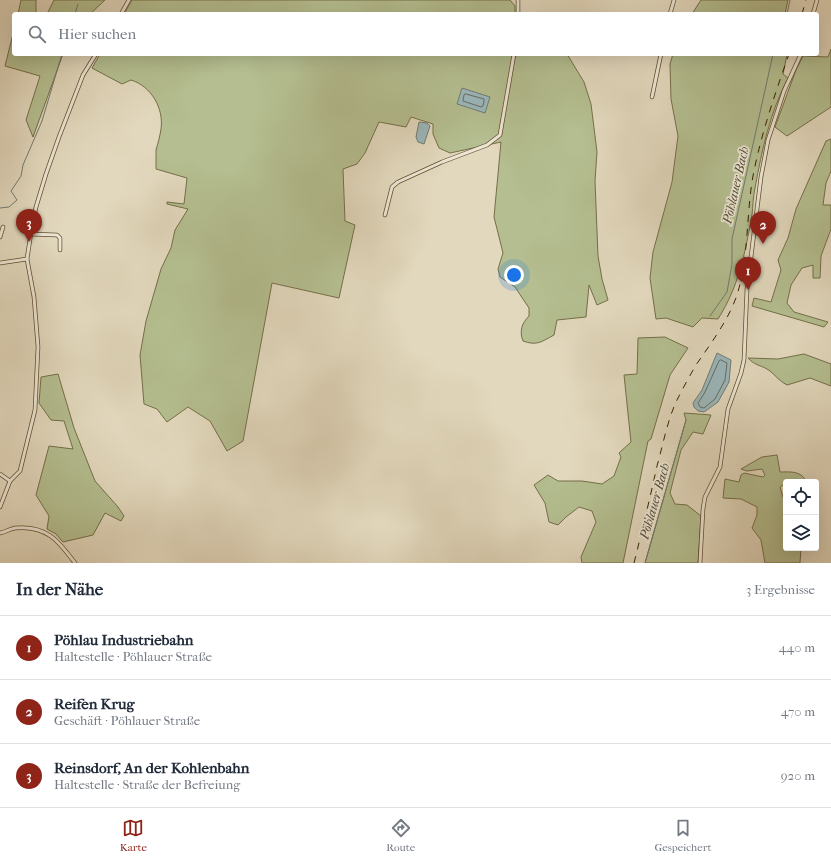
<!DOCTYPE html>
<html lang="de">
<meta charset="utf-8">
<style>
:root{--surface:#fff;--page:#f2f2f3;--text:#1f2937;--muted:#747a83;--line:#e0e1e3;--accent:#8f2418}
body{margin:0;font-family:"IM FELL French Canon",serif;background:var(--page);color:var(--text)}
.controls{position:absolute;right:12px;bottom:12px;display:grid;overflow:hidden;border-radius:4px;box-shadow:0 4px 16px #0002}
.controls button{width:36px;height:36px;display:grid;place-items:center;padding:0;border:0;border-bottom:1px solid var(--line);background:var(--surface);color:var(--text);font:20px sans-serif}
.you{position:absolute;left:514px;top:275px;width:14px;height:14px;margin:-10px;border:3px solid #fff;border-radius:50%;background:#1a73e8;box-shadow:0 0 0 6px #1a73e833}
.badge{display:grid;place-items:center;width:26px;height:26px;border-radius:50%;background:var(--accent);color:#fff;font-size:13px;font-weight:700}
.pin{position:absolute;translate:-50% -33px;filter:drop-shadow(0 1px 2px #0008)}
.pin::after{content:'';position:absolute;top:21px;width:14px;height:12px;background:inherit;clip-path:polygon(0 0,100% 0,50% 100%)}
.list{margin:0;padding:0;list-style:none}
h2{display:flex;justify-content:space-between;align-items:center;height:52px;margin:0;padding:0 16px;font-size:17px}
h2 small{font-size:13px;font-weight:400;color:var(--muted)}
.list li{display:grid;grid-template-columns:26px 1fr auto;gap:12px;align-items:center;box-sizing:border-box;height:64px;padding:0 16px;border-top:1px solid var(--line)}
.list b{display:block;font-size:15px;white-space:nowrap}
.list p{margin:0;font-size:13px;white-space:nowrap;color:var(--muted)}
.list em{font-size:13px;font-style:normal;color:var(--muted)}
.icon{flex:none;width:22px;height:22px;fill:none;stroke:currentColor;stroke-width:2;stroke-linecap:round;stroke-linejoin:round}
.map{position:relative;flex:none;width:831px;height:563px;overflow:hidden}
.search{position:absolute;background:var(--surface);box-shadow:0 4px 16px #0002;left:12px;right:12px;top:12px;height:44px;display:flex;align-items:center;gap:10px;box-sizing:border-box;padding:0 14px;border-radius:4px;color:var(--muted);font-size:15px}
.sheet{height:244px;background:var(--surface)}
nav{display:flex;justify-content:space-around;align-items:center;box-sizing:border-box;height:56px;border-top:1px solid var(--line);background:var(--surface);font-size:11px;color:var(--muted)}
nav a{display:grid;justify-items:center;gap:2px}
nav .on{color:var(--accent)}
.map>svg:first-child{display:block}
.green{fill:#b4be90;stroke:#746f48}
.water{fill:#9ab7bc;stroke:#727b71}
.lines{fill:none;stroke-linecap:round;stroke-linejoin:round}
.shore{stroke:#686c5e;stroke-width:1}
.stream{stroke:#727b71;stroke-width:1}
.street-casing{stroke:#604e2f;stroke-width:4.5}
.street{stroke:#ece6d4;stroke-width:3}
.rail{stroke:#352000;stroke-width:1;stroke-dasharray:7 7;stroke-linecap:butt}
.labels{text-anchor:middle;stroke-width:3.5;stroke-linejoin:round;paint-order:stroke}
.water-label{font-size:13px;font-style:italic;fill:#534d38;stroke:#ece6d4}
</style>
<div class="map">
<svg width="831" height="563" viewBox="0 0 831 563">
<rect width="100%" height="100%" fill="#e2d8bd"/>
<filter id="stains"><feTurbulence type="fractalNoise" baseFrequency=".005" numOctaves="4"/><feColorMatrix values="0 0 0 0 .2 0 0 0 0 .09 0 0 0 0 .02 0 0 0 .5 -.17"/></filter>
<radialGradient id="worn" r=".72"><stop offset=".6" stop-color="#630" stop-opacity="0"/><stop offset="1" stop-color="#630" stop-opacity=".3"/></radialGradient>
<!-- green -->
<g class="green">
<path d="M21,0h15v14h-18z"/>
<path d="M54,0h51l-15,14h-43z"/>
<path d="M132,0h378l5,6v8h-391z"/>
<path d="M701,0h87l-3,14h-93z"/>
<path d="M14,30v24h49l-30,83 -7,-17 14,-44 -35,-10z"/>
<path d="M831,49v58l-44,29 -12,-9 21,-57 7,-14 25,1z"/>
<path d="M100,54h413v1l4,1 1,-2h49l17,28 7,22 6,48 -2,29 3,75 4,23 6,21 -11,5 -8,-20 -3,32 -29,3 -3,15c-13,7 -17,11 -31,6 -4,-10 -1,-18 6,-25v-8l-14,-21 -15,-10 -2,-8 5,-16 -9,-36 7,-75 -51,11 -11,-5 -6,-14v-10l-22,-7 -5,10 -27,-5 -14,31 -8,11 -14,5 2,52 10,4 -16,73 -67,-15 -29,158 -16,10 -17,-30 -22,-14 -21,15 -10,-13 -13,-5 -4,-49 6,-34 15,-52 10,-21 4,-18 13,-21 -21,-5v-2l17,2 3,-26 -31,-9c0,-7 0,-13 0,-19 2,-7 4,-14 5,-21 3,-21 -10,-43 -30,-49l-9,4 -30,-16z"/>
<path d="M673,54l114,1 -4,19 5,4c-18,35 -26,71 -33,110 -2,9 -2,18 -3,27 -7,38 -13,71 -34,104l-16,-1 -9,9 -27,-9 -10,1 -6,-41 3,-26 19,-70 6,-46 -7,-37 -1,-35z"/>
<path d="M831,139v32l-5,12 -3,22h8v24l-10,27 -1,22h-7v-13l-11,3 -11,17 -4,18 7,9 34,10 -4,5 -72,-21 2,-8 17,4 10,-32 -3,-10 10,-22 8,-29 30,-68z"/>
<path d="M665,337l23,11 -18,27 -19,64 -3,2 -25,122h-41l-1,-6 15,-35 -4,-11 -13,-4 -13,10 -8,8 -9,-3 -4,-19 -11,-18 14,-10 10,6h24l20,3 12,-8 7,-19 -2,-4 12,-11 -7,-67 13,-1 1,-36z"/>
<path d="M804,354l27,10v22l-21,-8 -23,7c-9,-5 -11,-9 -17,-14 -8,-6 -15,-5 -22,-13l30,1z"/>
<path d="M58,374l16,54 21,53 23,26 6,9 -3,5 -16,-8 -12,22 -30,7 -7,-8 -9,-5 2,-13 -13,-21 13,-49 24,3 -9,-28 -13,-1 -12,-17 2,-26z"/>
<path d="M684,413l27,2 -8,19 -10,-2 -12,18 -11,43 5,11 12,1 14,11 -3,47h-53l41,-143z"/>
<path d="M777,455l3,17c6,0 15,-1 21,3 3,2 4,5 7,7h-22v3h-3l-3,2 6,20v41h15l-1,15h-35l-4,-23 -9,-12 5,-13v-8l-16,-8 -18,-1 2,-19 14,3 2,-7 3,-2 19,4 2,-2 -3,-6 -15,2 -6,-2 21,-12z"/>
</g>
<!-- water -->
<g class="water">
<path d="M462,88l28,9 -5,16 -28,-9z"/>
<path d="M419,122l8,1 3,3 -6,18 -6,-2 -2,-5z"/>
<path d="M717,353l14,7 -2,22 -11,20 -14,10 -6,-1 -4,-4 -1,-4 9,-13z"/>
</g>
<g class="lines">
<!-- shore -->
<g class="shore">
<path d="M466,94l18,5v2l-1,5 -2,1 -18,-6v-1l1,-5z"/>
<path d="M721,360l6,3 -2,17 -10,19 -11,9 -4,-1 -2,-4 7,-11 14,-31z"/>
</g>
<!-- stream -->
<g class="stream">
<path d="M75,14l3,-10"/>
<path d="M787,14l3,-14"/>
<path d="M0,208l9,-1 8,-7 -6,-9 10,-15 2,-11 19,-44 20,-67"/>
<path d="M710,316l17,-24 5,-28v-25l41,-185"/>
<path d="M645,563l41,-143"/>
</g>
<defs>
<g id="street">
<path d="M121,14l8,-14"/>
<path d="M518,14v-14"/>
<path d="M670,14l4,-14"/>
<path d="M813,14l4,-14"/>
<path d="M652,97l9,-43"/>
<path d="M385,215l7,-28 6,-5 44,-20 45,-17 13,-10 14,-81"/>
<path d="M30,234l27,1 3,3v12"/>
<path d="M0,237l3,-10"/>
<path d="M0,263l27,-4"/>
<path d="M0,474l10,7"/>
<path d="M0,507l10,-26 10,-10 15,-61 3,-63 -4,-50 -7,-38 5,-33 4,-19 10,-33 13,-37 24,-62 13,-21"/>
<path d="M0,533c5,-1 10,-4 15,-5 31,-3 43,12 60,35"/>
<path d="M700,563l3,-54 2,-12 15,-30 8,-58 13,-36 3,-13 3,-71 14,-112 7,-37 16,-49 17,-37"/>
</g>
</defs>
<!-- street casing -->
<use href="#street" class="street-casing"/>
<!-- street -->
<use href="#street" class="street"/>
<!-- rail -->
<g class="rail">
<path d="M802,14l4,-14"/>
<path d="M634,563c8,-32 16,-65 23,-97 6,-21 10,-44 19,-64 6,-12 13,-25 20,-37 15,-22 32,-44 41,-70 12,-38 9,-80 16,-119 8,-42 22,-82 36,-122"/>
</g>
</g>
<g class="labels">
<!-- water labels -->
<g class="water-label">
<text transform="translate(735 185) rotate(-77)" y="5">Pöhlauer Bach</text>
<text transform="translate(654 501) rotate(-74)" y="5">Pöhlauer Bach</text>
</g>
</g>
<rect width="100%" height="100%" filter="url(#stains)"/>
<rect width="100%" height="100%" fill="url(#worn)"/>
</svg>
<div class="controls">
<button><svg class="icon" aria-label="locate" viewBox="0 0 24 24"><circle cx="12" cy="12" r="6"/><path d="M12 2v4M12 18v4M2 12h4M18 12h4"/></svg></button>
<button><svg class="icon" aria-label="layers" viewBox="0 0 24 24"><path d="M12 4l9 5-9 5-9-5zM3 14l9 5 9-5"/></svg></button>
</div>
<div class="you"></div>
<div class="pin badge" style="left:748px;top:290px">1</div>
<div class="pin badge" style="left:763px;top:244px">2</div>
<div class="pin badge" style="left:29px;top:242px">3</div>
<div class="search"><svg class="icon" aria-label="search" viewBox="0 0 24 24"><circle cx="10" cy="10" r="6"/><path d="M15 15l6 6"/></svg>Hier suchen</div>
</div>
<section class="sheet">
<h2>In der Nähe<small>3 Ergebnisse</small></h2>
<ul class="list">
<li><span class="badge">1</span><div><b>Pöhlau Industriebahn</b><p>Haltestelle · Pöhlauer Straße</p></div><em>440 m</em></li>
<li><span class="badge">2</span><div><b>Reifen Krug</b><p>Geschäft · Pöhlauer Straße</p></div><em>470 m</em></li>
<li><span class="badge">3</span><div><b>Reinsdorf, An der Kohlenbahn</b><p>Haltestelle · Straße der Befreiung</p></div><em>920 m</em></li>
</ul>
</section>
<nav>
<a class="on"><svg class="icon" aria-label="map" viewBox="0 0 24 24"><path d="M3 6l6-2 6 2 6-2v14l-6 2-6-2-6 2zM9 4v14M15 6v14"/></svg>Karte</a>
<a><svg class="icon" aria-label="directions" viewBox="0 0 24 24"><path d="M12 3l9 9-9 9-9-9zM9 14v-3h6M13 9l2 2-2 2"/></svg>Route</a>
<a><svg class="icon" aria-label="saved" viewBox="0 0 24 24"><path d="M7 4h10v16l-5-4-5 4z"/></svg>Gespeichert</a>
</nav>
